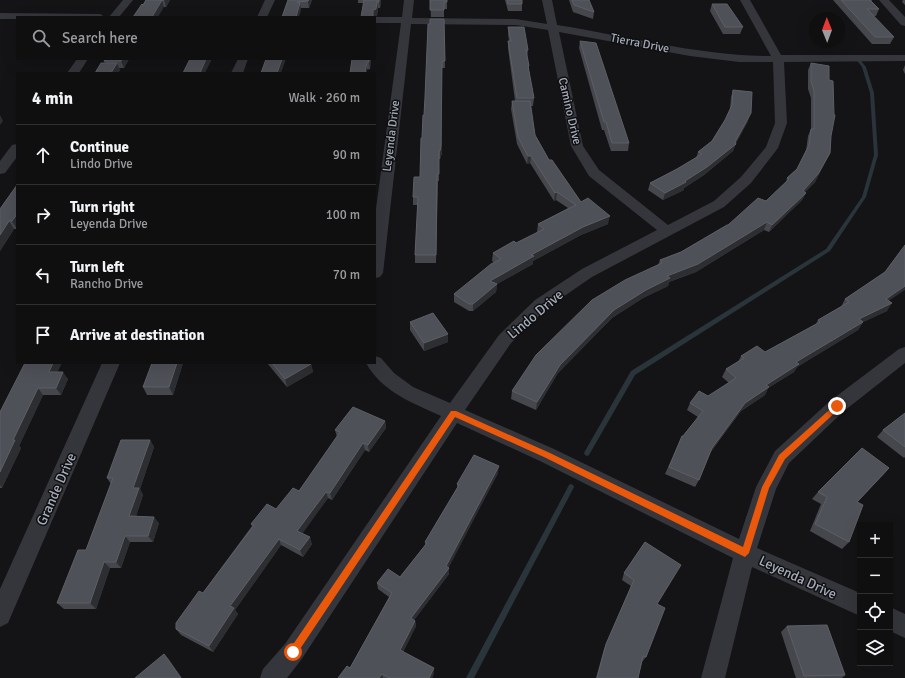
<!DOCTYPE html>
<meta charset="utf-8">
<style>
:root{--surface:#0f0f10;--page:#181819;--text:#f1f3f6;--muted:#9b9c9f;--line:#2f2f30}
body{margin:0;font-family:Signika,sans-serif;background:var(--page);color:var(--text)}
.controls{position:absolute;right:12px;bottom:12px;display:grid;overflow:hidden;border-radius:0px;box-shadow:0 4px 16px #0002}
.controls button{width:36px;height:36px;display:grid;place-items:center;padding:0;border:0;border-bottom:1px solid var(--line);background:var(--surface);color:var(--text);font:20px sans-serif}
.compass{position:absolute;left:809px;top:12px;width:36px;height:36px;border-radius:50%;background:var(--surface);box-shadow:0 4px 16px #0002;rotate:359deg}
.stop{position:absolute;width:12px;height:12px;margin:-9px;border:3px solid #ea580c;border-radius:50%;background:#fff}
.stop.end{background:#ea580c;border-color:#fff;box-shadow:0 1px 4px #0008}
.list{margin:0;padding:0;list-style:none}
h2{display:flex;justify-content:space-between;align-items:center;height:52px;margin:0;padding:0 16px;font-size:17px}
h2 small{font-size:13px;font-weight:400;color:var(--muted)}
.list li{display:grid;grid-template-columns:26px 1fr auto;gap:12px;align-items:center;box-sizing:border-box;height:60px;padding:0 16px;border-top:1px solid var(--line)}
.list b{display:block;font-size:15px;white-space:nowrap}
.list p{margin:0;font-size:13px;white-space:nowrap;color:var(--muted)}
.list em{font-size:13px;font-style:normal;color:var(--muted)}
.icon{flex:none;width:22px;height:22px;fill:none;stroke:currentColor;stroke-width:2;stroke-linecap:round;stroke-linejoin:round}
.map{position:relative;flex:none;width:905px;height:678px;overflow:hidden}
.search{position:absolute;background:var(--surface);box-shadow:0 4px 16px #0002;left:16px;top:16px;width:360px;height:44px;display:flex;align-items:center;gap:10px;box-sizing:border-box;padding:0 14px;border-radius:0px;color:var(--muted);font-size:15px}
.panel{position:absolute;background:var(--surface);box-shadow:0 4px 16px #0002;left:16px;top:72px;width:360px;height:292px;border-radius:0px}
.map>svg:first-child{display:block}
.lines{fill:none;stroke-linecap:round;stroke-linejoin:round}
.stream{fill:#29343b;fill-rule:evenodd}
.street{fill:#35363b;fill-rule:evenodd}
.wall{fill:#45474c}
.shaded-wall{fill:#2d2e32}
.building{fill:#4f5158;stroke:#5d5f67}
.route{fill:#ea580c}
.labels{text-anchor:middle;stroke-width:3;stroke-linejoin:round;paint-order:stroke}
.far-street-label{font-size:12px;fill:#a4abb8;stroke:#0f0f11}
.street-label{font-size:14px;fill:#a4abb8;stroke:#0f0f11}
</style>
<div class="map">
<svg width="905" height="678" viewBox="0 0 905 678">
<rect width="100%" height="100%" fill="#141416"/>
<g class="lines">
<!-- stream -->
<g class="stream">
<path d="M856,57h2l8,10 8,26 4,62 -12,42 -36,54 -195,124 -46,80 -2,1 -2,-1 -1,-2 1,-2 46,-80 195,-122 36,-52 12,-42 -4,-62 -8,-26 -7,-9z"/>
<path d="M571,484l2,1 1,2 -1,2 -99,189h-8l103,-193z"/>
</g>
<!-- street -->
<g class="street">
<path d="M123,0h10l-14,17h-10z"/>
<path d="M265,0h10l-8,17h-10z"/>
<path d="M404,0h10l-2,18 104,1 31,5 -5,-24h10l5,25c71,11 141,31 214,31l-31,-56h10l31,55h124v6l-121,1 3,61 -9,25 -27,35 -27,24 -132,70 -45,31 -36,35 -46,67 89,39 185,90 17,-52 19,-36 55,-50 69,-52 6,-2v16l-61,48 -55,52 -13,26 -19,59 103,45v23l-108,-49 -27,111h-24l32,-120 -193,-97 -83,-38 -156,237 -14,18h-27l3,-9 22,-25 156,-228c-28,-13 -59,-24 -75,-53h9v-7l6,2 13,15 19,14 37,16 49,-68 36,-35 47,-31 75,-39 -68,-54 -18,-30 -23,-116 -32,-5 -105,-1 -28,249 -3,4 -5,1v-62l26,-193h-26v-6h27zM559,32l131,24 49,6h34l2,61 -9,24 -25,30 -27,24 -46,24 -69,-55 -16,-24z"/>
<path d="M879,0h10l16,17v9l-4,-1z"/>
<path d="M0,13l100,1 5,3h-88v2h-17z"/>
<path d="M77,59h11l-9,14h-12z"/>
<path d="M238,59h10l-5,14h-12z"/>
<path d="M17,144v13l-12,16 -5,1v-13l12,-16z"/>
<path d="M102,363h18l-112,260 -8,4v-38z"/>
<path d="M890,607l15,7v24l-15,-7z"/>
</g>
</g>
<!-- wall -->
<g class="wall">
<path d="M146,0h24l-4,7h-2l-21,-2z"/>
<path d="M288,0h24l-3,8h-8v2z"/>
<path d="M358,0h23l-1,8h-2l-1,8 -3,1 -10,-14h-6z"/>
<path d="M430,0h17v9h-3v8h-13z"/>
<path d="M505,0h17v11h-14z"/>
<path d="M569,0h20l5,12 -1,7 -20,-7z"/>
<path d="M833,0h39l-1,2 8,7 -3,7h-3l21,21 -4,7h-18z"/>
<path d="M902,0h3v5l-3,-3 1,-2z"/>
<path d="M712,4l31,23 -3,7h-17l-13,-23z"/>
<path d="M444,19l1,49h-3v85l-2,6h-1v22h-1l-2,82h-21v-8l3,-50h-5v-8l7,-20 10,-153z"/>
<path d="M508,27l20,23 -1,7 2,9v5l5,27 -1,8h-2l4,29 14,25 32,42 27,22 -27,11 -48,26v3l-36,20 -1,8 -23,19h-4l-15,-9v-8l41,-31 -3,-2 1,-8 23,-10 21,-10v-1l1,-8 30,-16 -12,-8 -2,1 -24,-38 -3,1 -10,-20 -6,-35 1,-8h3l-7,-53v-7h1l-1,-7z"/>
<path d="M580,41l49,102 -1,8h-17l-7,-21h-2l-23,-82z"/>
<path d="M105,59h24l-5,9h-5l1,2 -2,3h-23l10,-10 -1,-2z"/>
<path d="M371,59l-1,10 -20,4z"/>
<path d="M811,63l18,17 2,56 -1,17 -15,29 -10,10 1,1 -4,7 -33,32 -5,-2 -68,42 -27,10 -1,4 -25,12 -31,20 -54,55 -22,37 -25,-11 1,-8 146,-126 2,-5 21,-8 47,-27 38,-24 20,-19 1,-4 10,-9 9,-18 2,-15 3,-7v-31l-3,-9v-19z"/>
<path d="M905,65v9l-2,-4z"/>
<path d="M733,90l15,31 -12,22 -3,8 -29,24 -20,13v2l-21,10 -15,-10 2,-7 27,-14 19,-11 2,-6 14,-11 13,-21 5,-11 1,-12z"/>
<path d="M17,185v44h-3l-14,22v-42z"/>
<path d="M885,272l4,29 -2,10 -24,11 -5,8 -61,37 -3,5 -26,16 -3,7 -24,16 -31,42 -11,27 -4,7 -30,-13 17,-38h1l15,-19 -11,-7 3,-7 18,-7 21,-13 -7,-6 4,-8 12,-7 3,-6 24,-4 51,-28 2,-4 23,-13 4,-8z"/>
<path d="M410,322l38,20 -24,9 -14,-21z"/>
<path d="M183,363l-10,32h-26l-4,-8z"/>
<path d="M267,363h43l1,1 2,8 -26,15z"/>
<path d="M58,372l10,7 -7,16h-18l-24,51 2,2 -19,40h-2v-76z"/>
<path d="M905,413v44l-1,1 -27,-21 6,-7z"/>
<path d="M385,421l1,7 -17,24 -4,-2 -33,50 -4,-2 -26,35 10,11 -9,13 -22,-12 -46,65 3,4 -25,38 -32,-17 -5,-6 76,-103 -1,-2 25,-15 23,-18 38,-54 -2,-7z"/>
<path d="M150,440l4,7 -14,42 3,6 -7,21 23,7 -6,19h-23l-9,26h-11l-14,41h-32l-7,-6 29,-53 25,-66 -4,-6z"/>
<path d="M889,468l-32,34 -8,40 -7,7 -32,-18 11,-27 -9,-5 6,-7z"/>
<path d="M498,473l-50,95 1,6 -35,46 1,1 1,5 -13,26 31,21 -2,5h-94l12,-10 39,-71 -11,-8 -1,-6 23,-6 25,-32v-3l32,-54v-4z"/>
<path d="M645,542l12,62 -11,53 -4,5 -4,16h-42l8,-29 27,-63 -9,-6 2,-7z"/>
<path d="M787,626l58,49 -3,3h-46l-15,-46z"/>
</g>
<!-- shaded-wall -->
<g class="shaded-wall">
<path d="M162,0l2,7 -6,10h-6z"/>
<path d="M164,0h6l-4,7z"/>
<path d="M309,0h3l-3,8 -1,-7z"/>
<path d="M379,0h2l-1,8 -1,-6z"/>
<path d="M377,2l1,6 -1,8 -4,1v-7z"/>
<path d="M300,3l1,7 -2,7h-3z"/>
<path d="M122,59h7l-5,9 -3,-7z"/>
<path d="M206,59h6l-7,14h-5z"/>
<path d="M282,59h4l-5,14h-4z"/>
<path d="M369,59h2l-1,10 -1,-7z"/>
<path d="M367,62v11h-2z"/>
<path d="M117,63l3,7 -2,3h-7z"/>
<path d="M442,68v85l-2,6v-8z"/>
<path d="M751,113l-3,8 -13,23h1l-3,7 -29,24 -20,13v2l-21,10 2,-7 20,-12 50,-39z"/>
<path d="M0,115l3,6 -3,4z"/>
<path d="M830,153l-15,29 -16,17 4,-8z"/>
<path d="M528,156h3l-1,7 -3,1z"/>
<path d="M557,192l-1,8 -2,1 1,-8z"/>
<path d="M806,193l-4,7 -33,32 3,-7z"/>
<path d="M17,214v15l-5,-8z"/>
<path d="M610,216l-2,8 -27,11 -48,26v3l-36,20 -1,8 -23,19v-7l17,-23 41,-26 52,-28z"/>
<path d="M9,221l5,8 -14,22v-16z"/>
<path d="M767,222l-3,8 -68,42 -27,10 -1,4 -25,12 -31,20 -54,55 -22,37 1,-8 23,-37 54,-55 53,-34z"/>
<path d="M905,286v4l-24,16 5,-7z"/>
<path d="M892,303l-5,8 -24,11 -5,8 -61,37 -3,5 -26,16 -3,7 -24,16 -33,44 4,-7 33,-45 21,-18 30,-23 63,-43z"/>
<path d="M448,334v8l-24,9v-8z"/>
<path d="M53,363h9l-8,17 -5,-8z"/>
<path d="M177,363h6l-10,32 -4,-8z"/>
<path d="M311,364l2,8 -26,15 -2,-8z"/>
<path d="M63,372l5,7 -7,16 -5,-7z"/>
<path d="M38,388l5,7 -24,51 2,2 -19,40 -2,-3v-13l13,-32z"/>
<path d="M385,421l1,7 -17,24 -1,-7z"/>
<path d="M150,440l4,7 -14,42 3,6 -9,28 -5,-7 4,-28z"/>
<path d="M363,443l2,7 -33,50 -2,-7z"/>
<path d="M499,466l-1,7 -50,96 1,-1v6l-38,50v-6l35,-52z"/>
<path d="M889,468l-6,7 -32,34 6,-7z"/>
<path d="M326,492l2,6 -28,39 -3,-6z"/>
<path d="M154,517l5,6 -6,19 -5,-6z"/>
<path d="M125,536l5,6 -9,26 -5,-6z"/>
<path d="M310,537l2,7 -9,13 -3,-7z"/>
<path d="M279,539l2,6 -46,65 3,4 -25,38 -4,-6 21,-40z"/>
<path d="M104,562l6,6 -14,41 -6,-6z"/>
<path d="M415,621l1,5 -15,30 -1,-6z"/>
<path d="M164,654l5,5 13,19h-1z"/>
<path d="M434,668v5l-2,5h-3z"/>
<path d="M382,674l1,4h-4z"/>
</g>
<!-- building -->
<g class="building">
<path d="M146,0h18h-2l-10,17h-19l9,-13 1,1z"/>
<path d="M288,0h21l-1,1 -11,1 3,1 -4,14h-14z"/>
<path d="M364,0h15v2h-2l-1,7 -3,1v6l1,1h-13z"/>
<path d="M430,0h17v2h-3v8h-14z"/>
<path d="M507,0h15v4h-14z"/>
<path d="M572,0h17l5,12 -20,-7z"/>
<path d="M841,0h29l9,9h-12l27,28h-19z"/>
<path d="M712,4h15l16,23h-18z"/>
<path d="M430,19h14l1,42h-3l-1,85 -1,5h-1v23h-2l-1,81h-21l3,-58h-5l1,-20h6l1,-39h1l1,-23h1l1,-18 3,-73h2z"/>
<path d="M508,27h16l4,23h-2l3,16h-1l6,32h-17l-9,-57h3z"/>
<path d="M580,41l16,2 33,100h-17l-6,-21h-2z"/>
<path d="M105,59h17l-1,2h-17z"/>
<path d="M190,59h16l-6,14h-17z"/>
<path d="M266,59h16l-5,14h-16z"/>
<path d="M352,59h17v3h-2l-2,11h-15z"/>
<path d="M101,63h16l-6,10h-16z"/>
<path d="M811,63l18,3v14l4,1 1,34h1l-4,21 -1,17 -12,21 -15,17 3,2 -34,32 -5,-3 -69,42 -31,12 3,2 -24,12 -32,20 -54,55 -23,37 -25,-11 24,-36 56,-55 33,-20 37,-17 -2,-3 21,-8 46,-27h1l30,-27 8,3 23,-22 -2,-1 10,-9 12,-24 2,-16h3v-38l-3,-10z"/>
<path d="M733,90l19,2 -1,21 -16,29 1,2 -29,23 -22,14 1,1 -21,11 -15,-10 27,-14 25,-15 -4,-2 14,-11 13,-21 7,-15z"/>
<path d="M512,101h18l5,34 14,25h3l29,42 7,-4 22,18 -27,11 -52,28 3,1 -44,25 7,3 -24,20h-4l-15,-10 37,-30 10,-5 -8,-6 21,-12 2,2 28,-14 -6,-5 38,-19 -19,-13 -2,1 -24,-37h-3l-10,-19z"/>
<path d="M17,185v29l-5,7h-3l-9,14v-26z"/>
<path d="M905,245v41l-19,13 6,4 -33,16 4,3 -67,40 3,2 -33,21 3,2 -24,16 -33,45 -13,32 -30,-13 13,-31h1l20,-25 -13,-8 9,-12 9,5 28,-18 -10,-9 18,-11 -3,-2 16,-10 8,6 55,-30 -2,-2 31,-18 -4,-3 40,-27z"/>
<path d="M433,313l15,21 -24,9 -14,-21z"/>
<path d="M25,363h28l-4,9h14l-7,16h-18l-25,52h2l-15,32v-60z"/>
<path d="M152,363h25l-8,24h-26z"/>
<path d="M272,363h38l1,1 -26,15z"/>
<path d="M353,407l32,14 -17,24 -5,-2 -33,50 -4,-1 -29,39 13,6 -10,13 -21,-11 -49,67 4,2 -25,38 -33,-17v-6l23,-32 4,2 51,-68 -3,-1 16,-20 9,5 17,-21 6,3 41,-59 -5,-2z"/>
<path d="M905,413v34l-22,-17z"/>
<path d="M121,440h29l-17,48h6l-10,28 25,1 -6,19h-23l-9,26h-12l-14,41h-33l21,-53h8l27,-72h-6z"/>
<path d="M862,448l27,20 -32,34 6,3 -14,37 -34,-18 12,-27 -9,-5z"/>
<path d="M474,455l25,11 -53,100 3,2 -38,50 4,3 -15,29 34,18 -5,10h-39l-8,-4 -3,4h-41l9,-12 3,2 42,-75 -15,-10 11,-14 12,8 27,-34 -2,-1 34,-57 -2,-1z"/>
<path d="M645,542l36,23 -24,39 8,4 -19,49 -3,-1 -5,22h-41l9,-34 28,-64 -10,-7z"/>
<path d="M827,625l18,50 -41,1 -17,-50z"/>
<path d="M164,654l17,24h-46z"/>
</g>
<!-- route -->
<path class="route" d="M837,403l3,1v4l-55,51 -16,29 -20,65 -4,4 -201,-100 -89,-40 -159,238 -3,2 -3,-2 -2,-3 2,-3 161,-238h5l94,42 193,94 19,-60 17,-32z"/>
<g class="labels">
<!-- far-street labels -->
<g class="far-street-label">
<text transform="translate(640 43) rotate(11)" y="4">Tierra Drive</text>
<text transform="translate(570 111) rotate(77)" y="4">Camino Drive</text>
<text transform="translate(391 136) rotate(-83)" y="4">Leyenda Drive</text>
</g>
<!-- street labels -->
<g class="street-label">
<text transform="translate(535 314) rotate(-40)" y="5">Lindo Drive</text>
<text transform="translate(56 489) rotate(-66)" y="5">Grande Drive</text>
<text transform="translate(798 577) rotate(25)" y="5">Leyenda Drive</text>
</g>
</g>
</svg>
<div class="controls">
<button>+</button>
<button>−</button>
<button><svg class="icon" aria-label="locate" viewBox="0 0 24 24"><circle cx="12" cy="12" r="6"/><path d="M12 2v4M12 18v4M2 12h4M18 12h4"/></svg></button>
<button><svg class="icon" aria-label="layers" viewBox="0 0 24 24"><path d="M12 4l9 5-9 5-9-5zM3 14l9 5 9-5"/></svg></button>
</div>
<svg class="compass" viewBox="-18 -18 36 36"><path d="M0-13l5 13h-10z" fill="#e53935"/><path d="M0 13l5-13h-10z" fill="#9b9c9f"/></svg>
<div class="stop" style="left:293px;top:652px"></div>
<div class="stop end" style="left:837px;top:406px"></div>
<div class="search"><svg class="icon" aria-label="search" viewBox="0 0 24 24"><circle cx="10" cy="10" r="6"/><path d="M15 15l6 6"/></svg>Search here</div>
<section class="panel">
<h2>4 min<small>Walk · 260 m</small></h2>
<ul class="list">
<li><svg class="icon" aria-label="ahead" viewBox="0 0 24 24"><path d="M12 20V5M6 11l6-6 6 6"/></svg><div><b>Continue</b><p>Lindo Drive</p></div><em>90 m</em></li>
<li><svg class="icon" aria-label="right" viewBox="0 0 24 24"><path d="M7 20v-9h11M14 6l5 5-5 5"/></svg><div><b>Turn right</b><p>Leyenda Drive</p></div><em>100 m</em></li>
<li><svg class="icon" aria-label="left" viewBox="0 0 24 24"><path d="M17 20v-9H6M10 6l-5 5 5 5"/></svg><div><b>Turn left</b><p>Rancho Drive</p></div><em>70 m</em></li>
<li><svg class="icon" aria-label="arrive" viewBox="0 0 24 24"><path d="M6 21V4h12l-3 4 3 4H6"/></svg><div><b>Arrive at destination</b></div></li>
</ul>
</section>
</div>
